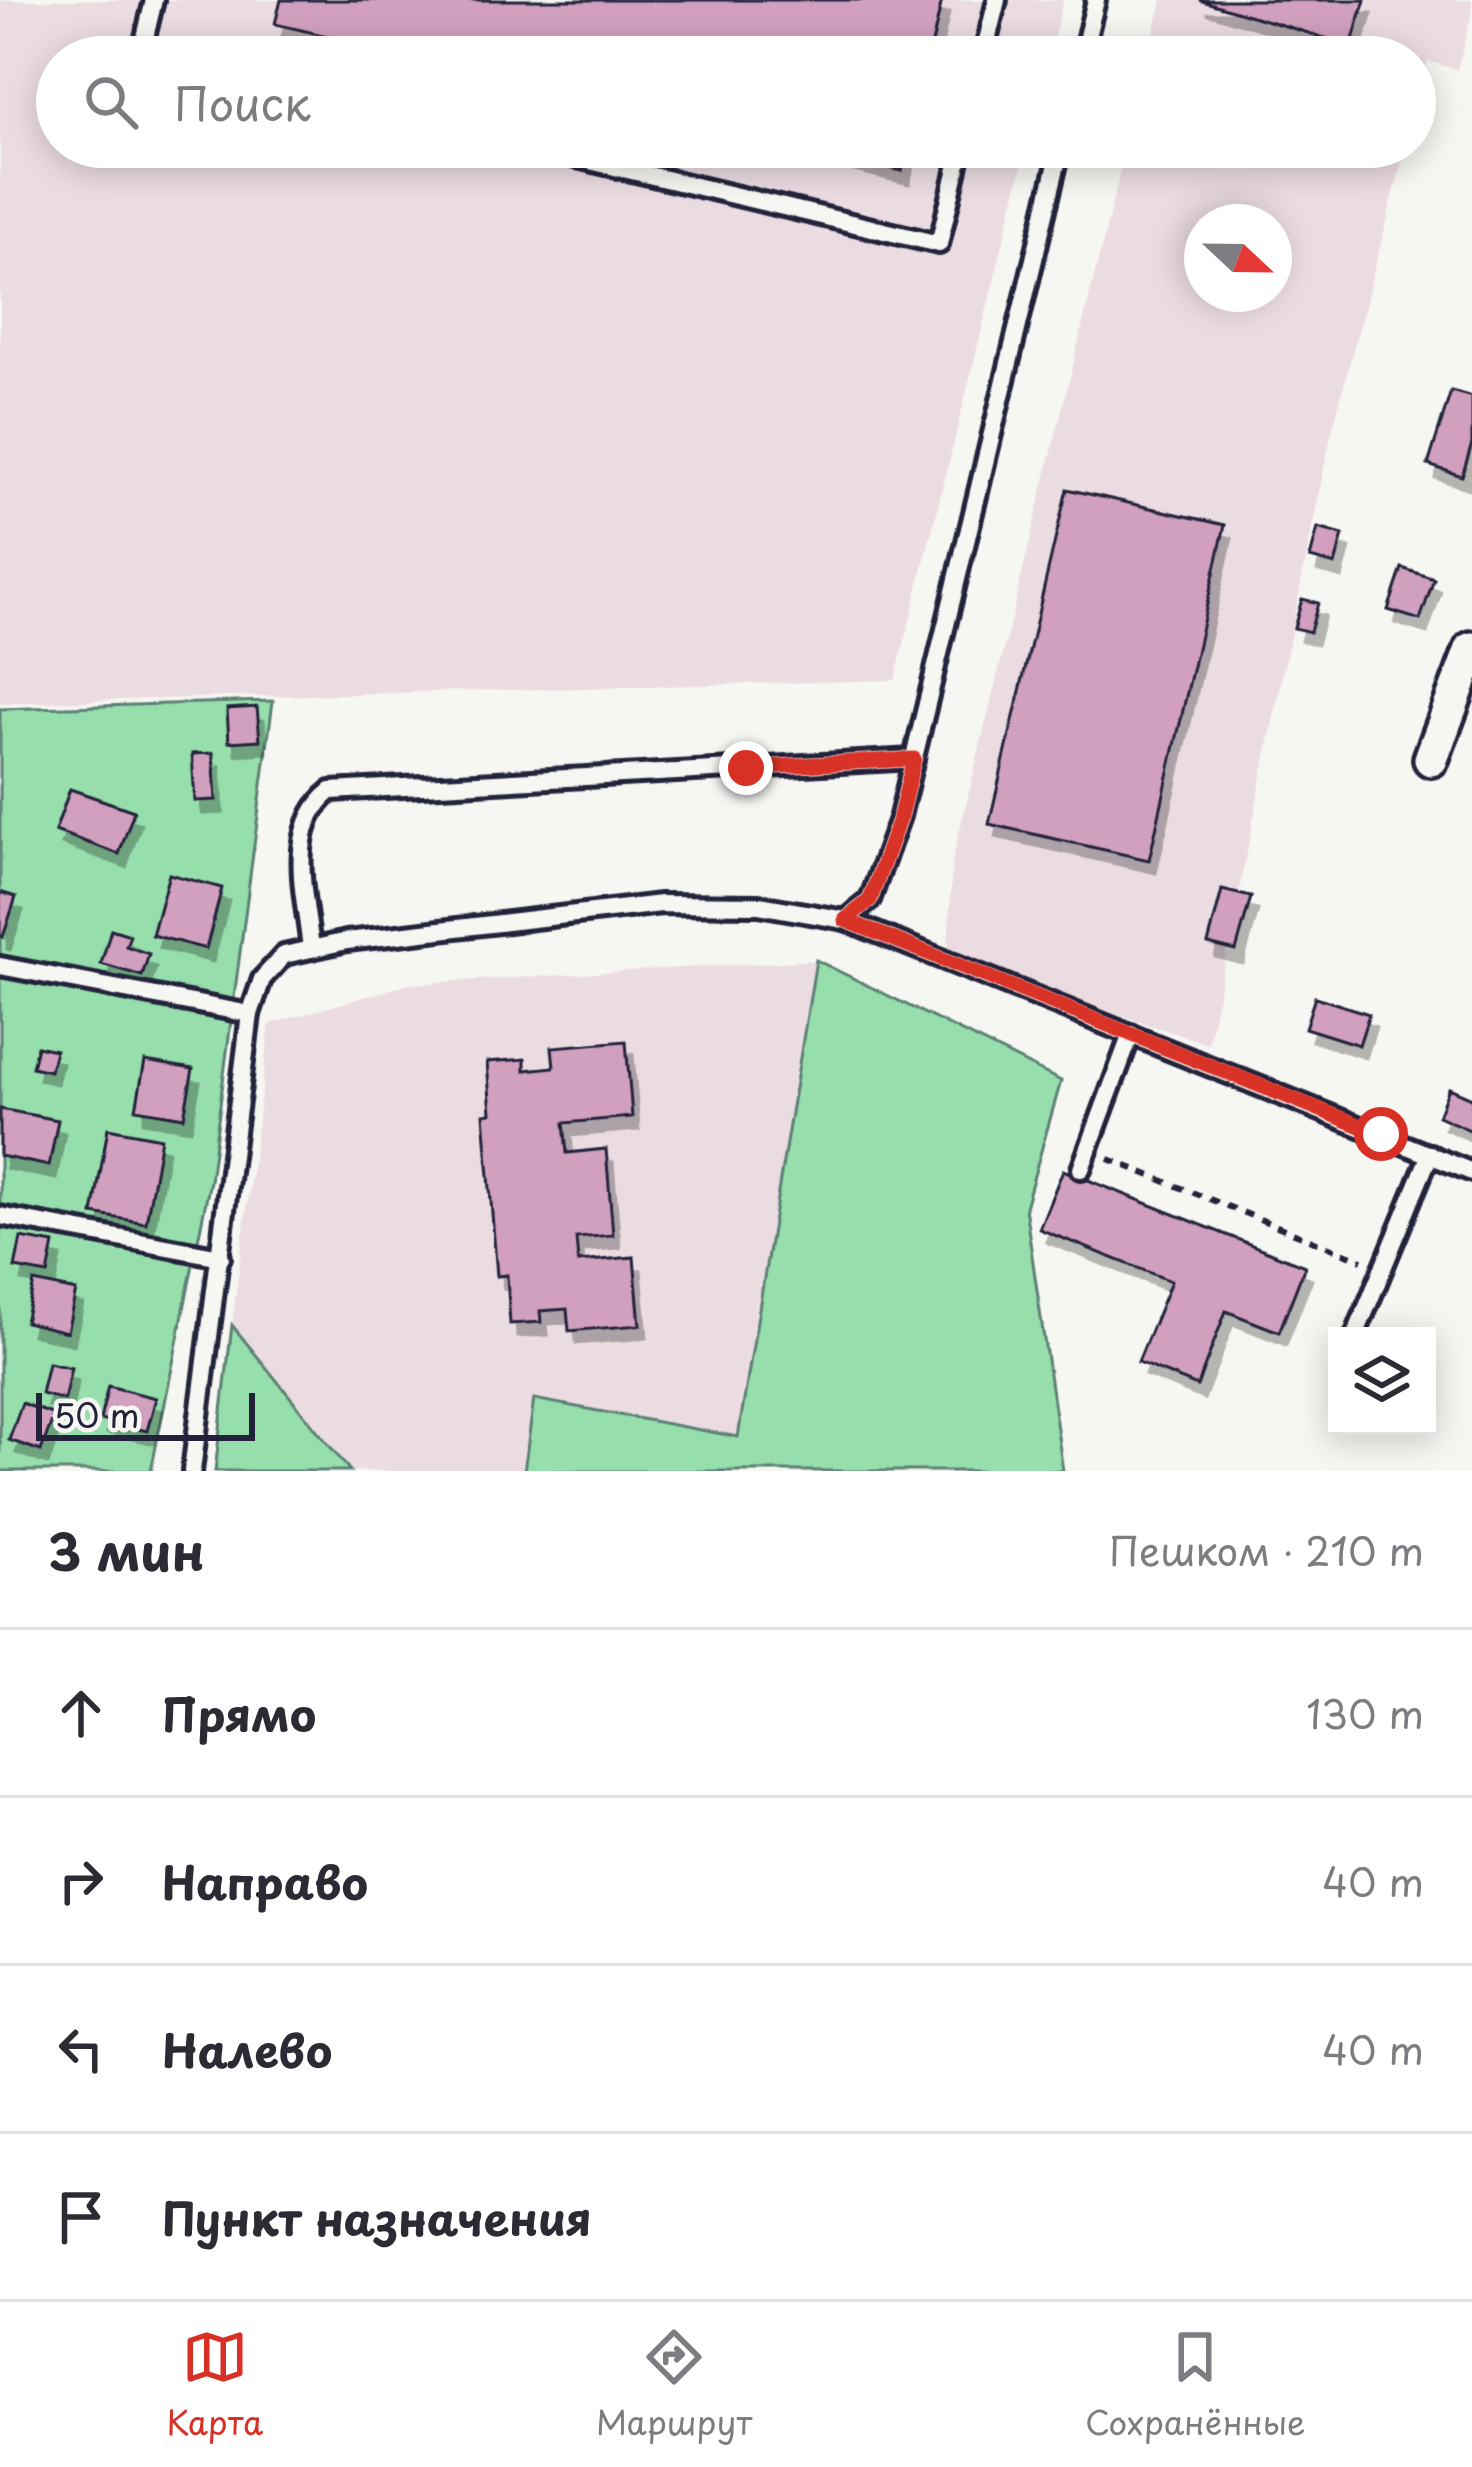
<!DOCTYPE html>
<html lang="ru">
<meta charset="utf-8">
<style>
:root{--surface:#fff;--page:#f2f2f3;--text:#2b2b33;--muted:#7c7c81;--line:#e1e1e2;--accent:#d93025}
body{margin:0;font-family:"Playpen Sans",sans-serif;background:var(--page);color:var(--text)}
.controls{position:absolute;right:36px;bottom:36px;display:grid;overflow:hidden;border-radius:0px;box-shadow:0 6px 30px #0003}
.controls button{width:108px;height:108px;display:grid;place-items:center;padding:0;border:0;border-bottom:3px solid var(--line);background:var(--surface);color:var(--text);font:60px sans-serif}
.compass{position:absolute;left:1184px;top:204px;width:108px;height:108px;border-radius:50%;background:var(--surface);box-shadow:0 6px 30px #0003;rotate:112deg}
.scale{position:absolute;left:36px;bottom:30px;width:219px;box-sizing:border-box;padding-left:12px;border:6px solid #22223b;border-top:0;font-size:33px;line-height:42px;white-space:nowrap;color:#22223b;-webkit-text-stroke:9px #f6f6f2;paint-order:stroke}
.stop{position:absolute;width:36px;height:36px;margin:-27px;border:9px solid #d93025;border-radius:50%;background:#fff}
.stop.end{background:#d93025;border-color:#fff;box-shadow:0 3px 12px #0008}
.list{margin:0;padding:0;list-style:none}
h2{display:flex;justify-content:space-between;align-items:center;height:156px;margin:0;padding:0 48px;font-size:51px}
h2 small{font-size:39px;font-weight:400;color:var(--muted)}
.list li{display:grid;grid-template-columns:78px 1fr auto;gap:36px;align-items:center;box-sizing:border-box;height:168px;padding:0 48px;border-top:3px solid var(--line)}
.list b{display:block;font-size:45px;white-space:nowrap}
.list em{font-size:39px;font-style:normal;color:var(--muted)}
.icon{flex:none;width:66px;height:66px;fill:none;stroke:currentColor;stroke-width:2;stroke-linecap:round;stroke-linejoin:round}
.map{position:relative;flex:none;width:1472px;height:1471px;overflow:hidden}
.search{position:absolute;background:var(--surface);box-shadow:0 6px 30px #0003;left:36px;right:36px;top:36px;height:132px;display:flex;align-items:center;gap:30px;box-sizing:border-box;padding:0 42px;border-radius:66px;color:var(--muted);font-size:45px}
.sheet{height:828px;background:var(--surface)}
nav{display:flex;justify-content:space-around;align-items:center;box-sizing:border-box;height:168px;border-top:3px solid var(--line);background:var(--surface);font-size:33px;color:var(--muted)}
nav a{display:grid;justify-items:center;gap:6px}
nav .on{color:var(--accent)}
.map>svg:first-child{display:block}
.built{fill:#ebdce2;fill-rule:evenodd}
.green{fill:#96deac;stroke:#5c8074;stroke-width:3}
.building{fill:#d1a0be;stroke:#22223b;stroke-width:3;filter:url(#shadow)}
.lines{fill:none;stroke-linecap:round;stroke-linejoin:round}
.lane-casing{stroke:#22223b;stroke-width:26}
.street-casing{stroke:#22223b;stroke-width:42}
.path{stroke:#22223b;stroke-width:6;stroke-dasharray:9 9;stroke-linecap:butt}
.lane{stroke:#f6f6f2;stroke-width:16}
.street{stroke:#f6f6f2;stroke-width:33}
.route{stroke:#d93025;stroke-width:15}
</style>
<div class="map">
<svg width="1472" height="1471" viewBox="0 0 1472 1471">
<defs>
<filter id="shadow"><feDropShadow dx="7" dy="13" stdDeviation="0" flood-color="#0004"/></filter>
</defs>
<rect width="100%" height="100%" fill="#f6f6f2"/>
<filter id="ink" filterUnits="userSpaceOnUse"><feTurbulence type="fractalNoise" baseFrequency=".00833" numOctaves="2"/><feDisplacementMap in="SourceGraphic" scale="24" xChannelSelector="R" yChannelSelector="G"/><feConvolveMatrix kernelMatrix="1 2 1 2 8 2 1 2 1" color-interpolation-filters="sRGB"/></filter>
<g filter="url(#ink)">
<!-- built -->
<g class="built">
<path d="M0,0h1063l-14,57h-992v90h970l-132,533 -895,23z"/>
<path d="M1162,0h310v13l-15,57 -29,-9 -13,50v-54h-267z"/>
<path d="M1126,147h280l-76,292 -122,605 -237,-78 -23,-14 4,-90zM1202,222h72v72h-72z"/>
<path d="M816,960l-78,478 -203,-39 -11,72h-174l-118,-146 38,-301 139,-40z"/>
</g>
<!-- green -->
<g class="green">
<path d="M273,701l-63,480 -59,290h-151v-762z"/>
<path d="M816,960l245,121 -36,126 38,264h-539l10,-72 204,38z"/>
<path d="M232,1325l118,146h-135z"/>
</g>
<!-- building -->
<g class="building">
<path d="M281,0h661l-13,57h-511l-143,-33z"/>
<path d="M1199,0h166l-14,46z"/>
<path d="M801,147h107l-6,24z"/>
<path d="M1451,391l21,6v47l-10,32 -34,-11z"/>
<path d="M1067,489l158,36 -76,335 -160,-36z"/>
<path d="M1318,528l25,7 -8,30 -25,-7z"/>
<path d="M1402,568l32,11 -14,41 -32,-10z"/>
<path d="M1302,599l16,4 -8,29 -16,-4z"/>
<path d="M257,707l3,33 -31,2 -2,-33z"/>
<path d="M213,753l3,47 -21,1 -3,-47z"/>
<path d="M70,789l64,22 -15,43 -64,-23z"/>
<path d="M169,874l53,14 -16,61 -54,-14z"/>
<path d="M1222,890l29,7 -15,54 -28,-7z"/>
<path d="M0,892l16,5 -13,40 -3,-1z"/>
<path d="M111,929l19,6 -4,11 23,8 -7,22 -41,-12z"/>
<path d="M1315,997l54,17 -10,31 -54,-17z"/>
<path d="M626,1041l6,76 -68,6 3,30 39,-4 7,86 -37,3 2,24 56,-5 6,68 -71,6 -2,-22 -27,2 1,11 -31,2 -3,-49 -10,1 -13,-162 7,-1 -4,-51 38,-3v11l29,-3 -2,-20z"/>
<path d="M37,1046l18,4 -5,21 -18,-4z"/>
<path d="M145,1061l48,8 -9,48 -48,-8z"/>
<path d="M1449,1088l23,10v33l-34,-15z"/>
<path d="M0,1109l58,11 -9,46 -49,-10z"/>
<path d="M108,1128l53,10 -15,85 -53,-9z"/>
<path d="M1063,1170l242,96 -26,66 -53,-21 -29,75 -59,-24 33,-81 -132,-52z"/>
<path d="M21,1238l33,6 -6,30 -33,-6z"/>
<path d="M34,1282l42,9 -9,41 -42,-10z"/>
<path d="M48,1363l23,5 -7,32 -23,-6z"/>
<path d="M108,1386l48,12 -9,33 -47,-11z"/>
<path d="M22,1403l32,12 -13,36 -32,-11z"/>
</g>
<g class="lines">
<defs>
<g id="lane">
<path d="M152,57l-11,-3 13,-54"/>
<path d="M983,57l14,-57"/>
<path d="M1082,57l14,-57"/>
<path d="M531,147l408,97 23,-97"/>
<path d="M845,920l627,252"/>
<path d="M311,949c-5,-52 -27,-121 20,-158l583,-32"/>
<path d="M0,966l250,48"/>
<path d="M1081,1169l50,-135"/>
<path d="M0,1216l221,41"/>
<path d="M1355,1336l75,-182"/>
<path d="M192,1471l58,-457 12,-35 22,-24 63,-14 314,-37 98,1 86,15 25,-20 30,-84 161,-669"/>
</g>
<path id="street" d="M1431,759l41,-110"/>
</defs>
<!-- lane casing -->
<use href="#lane" class="lane-casing"/>
<!-- street casing -->
<use href="#street" class="street-casing"/>
<!-- path -->
<path class="path" d="M1109,1159l253,101"/>
<!-- lane -->
<use href="#lane" class="lane"/>
<!-- street -->
<use href="#street" class="street"/>
</g>
</g>
<g class="lines" filter="url(#ink)">
<!-- route -->
<path class="route" d="M746,768l168,-9 -14,57 -30,84 -25,20 536,214"/>
</g>
</svg>
<div class="controls">
<button><svg class="icon" aria-label="layers" viewBox="0 0 24 24"><path d="M12 4l9 5-9 5-9-5zM3 14l9 5 9-5"/></svg></button>
</div>
<svg class="compass" viewBox="-18 -18 36 36"><path d="M0-13l5 13h-10z" fill="#e53935"/><path d="M0 13l5-13h-10z" fill="#7c7c81"/></svg>
<div class="scale">50 m</div>
<div class="stop" style="left:1381px;top:1134px"></div>
<div class="stop end" style="left:746px;top:768px"></div>
<div class="search"><svg class="icon" aria-label="search" viewBox="0 0 24 24"><circle cx="10" cy="10" r="6"/><path d="M15 15l6 6"/></svg>Поиск</div>
</div>
<section class="sheet">
<h2>3 мин<small>Пешком · 210 m</small></h2>
<ul class="list">
<li><svg class="icon" aria-label="ahead" viewBox="0 0 24 24"><path d="M12 20V5M6 11l6-6 6 6"/></svg><div><b>Прямо</b></div><em>130 m</em></li>
<li><svg class="icon" aria-label="right" viewBox="0 0 24 24"><path d="M7 20v-9h11M14 6l5 5-5 5"/></svg><div><b>Направо</b></div><em>40 m</em></li>
<li><svg class="icon" aria-label="left" viewBox="0 0 24 24"><path d="M17 20v-9H6M10 6l-5 5 5 5"/></svg><div><b>Налево</b></div><em>40 m</em></li>
<li><svg class="icon" aria-label="arrive" viewBox="0 0 24 24"><path d="M6 21V4h12l-3 4 3 4H6"/></svg><div><b>Пункт назначения</b></div></li>
</ul>
</section>
<nav>
<a class="on"><svg class="icon" aria-label="map" viewBox="0 0 24 24"><path d="M3 6l6-2 6 2 6-2v14l-6 2-6-2-6 2zM9 4v14M15 6v14"/></svg>Карта</a>
<a><svg class="icon" aria-label="directions" viewBox="0 0 24 24"><path d="M12 3l9 9-9 9-9-9zM9 14v-3h6M13 9l2 2-2 2"/></svg>Маршрут</a>
<a><svg class="icon" aria-label="saved" viewBox="0 0 24 24"><path d="M7 4h10v16l-5-4-5 4z"/></svg>Сохранённые</a>
</nav>
